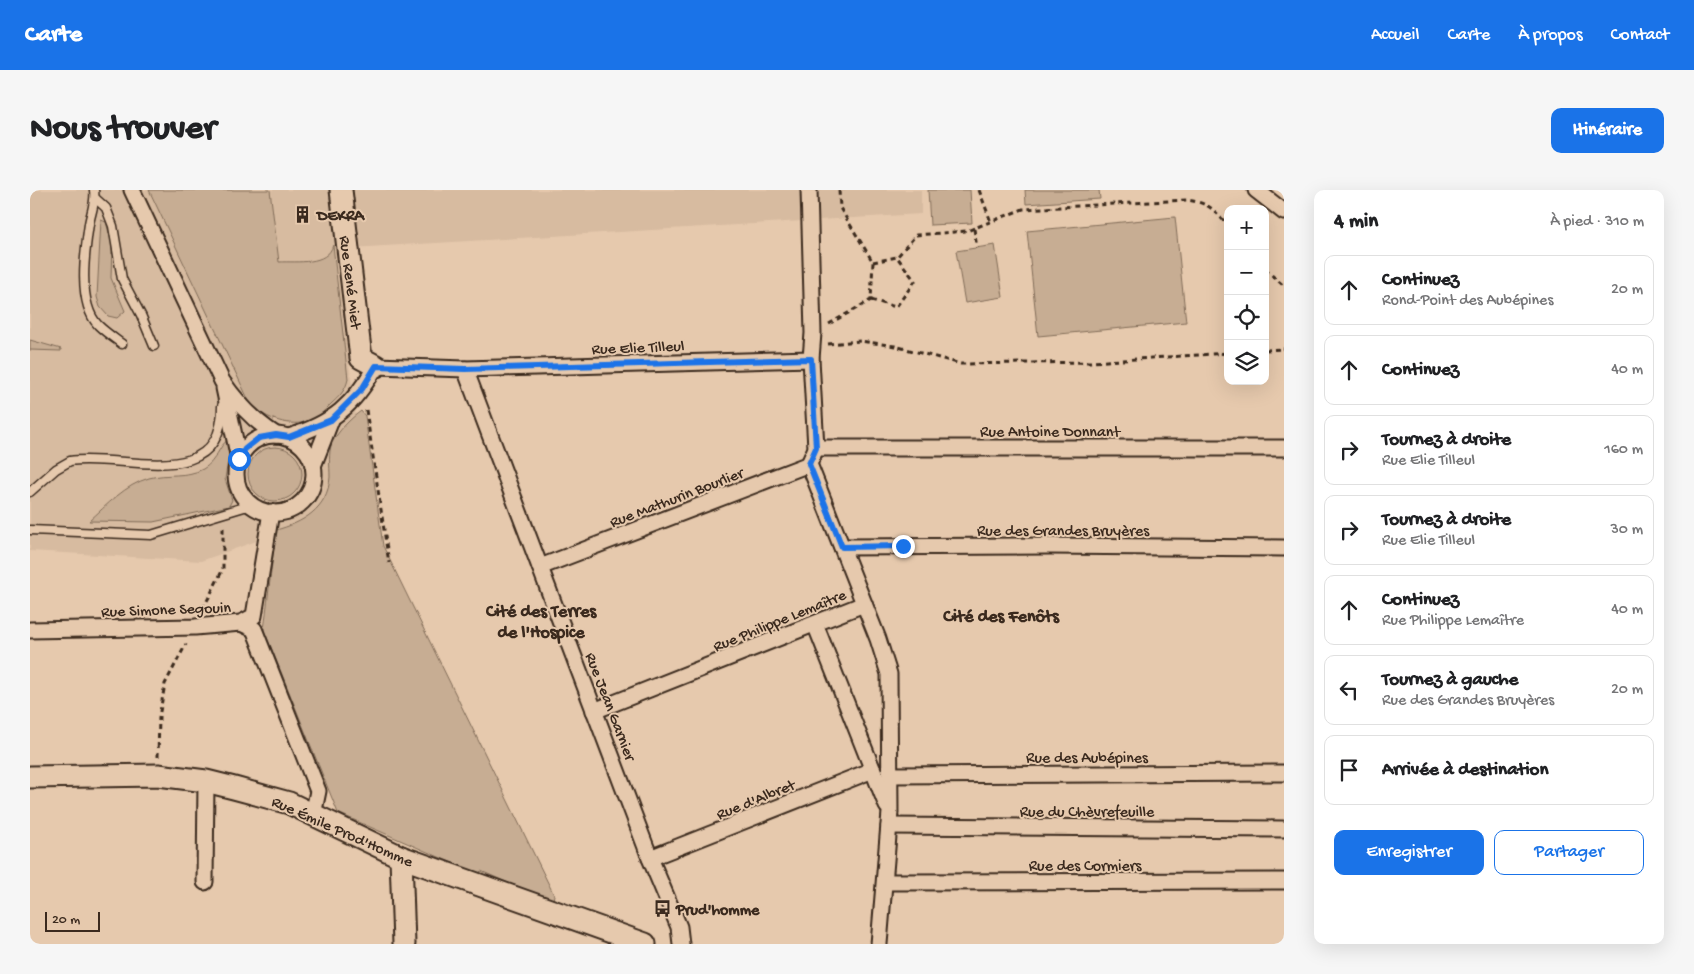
<!DOCTYPE html>
<html lang="fr">
<meta charset="utf-8">
<style>
:root{--surface:#fff;--page:#f6f6f6;--text:#202124;--muted:#757577;--line:#e0e0e0;--accent:#1a73e8}
body{margin:0;font-family:"Gochi Hand",sans-serif;background:var(--page);color:var(--text)}
.controls{position:absolute;right:15px;top:15px;display:grid;overflow:hidden;border-radius:10px;box-shadow:0 5px 20px #0002}
.controls button{width:45px;height:45px;display:grid;place-items:center;padding:0;border:0;border-bottom:1px solid var(--line);background:var(--surface);color:var(--text);font:25px sans-serif}
.scale{position:absolute;left:15px;bottom:12px;width:55px;box-sizing:border-box;padding-left:5px;border:2px solid #3b2a1e;border-top:0;font-size:14px;line-height:18px;white-space:nowrap;color:#3b2a1e;-webkit-text-stroke:4px #e6c9ad;paint-order:stroke}
.stop{position:absolute;width:15px;height:15px;margin:-11px;border:4px solid #1a73e8;border-radius:50%;background:#fff}
.stop.end{background:#1a73e8;border-color:#fff;box-shadow:0 1px 5px #0008}
.list{margin:0;padding:0;list-style:none}
h2{display:flex;justify-content:space-between;align-items:center;height:65px;margin:0;padding:0 20px;font-size:21px}
h2 small{font-size:16px;font-weight:400;color:var(--muted)}
.list li{display:grid;grid-template-columns:32px 1fr auto;gap:15px;align-items:center;box-sizing:border-box;height:70px;margin:0 10px 10px;padding:0 10px;border:1px solid var(--line);border-radius:10px}
.list b{display:block;font-size:19px;white-space:nowrap}
.list p{margin:0;font-size:16px;white-space:nowrap;color:var(--muted)}
.list em{font-size:16px;font-style:normal;color:var(--muted)}
.actions{display:flex;gap:10px;padding:15px 20px}
.actions a{flex:1;padding:11px 0;border:1px solid var(--accent);border-radius:10px;text-align:center;font-size:18px;color:var(--accent)}
.actions .main{background:var(--accent);color:#fff}
.icon{flex:none;width:28px;height:28px;fill:none;stroke:currentColor;stroke-width:2;stroke-linecap:round;stroke-linejoin:round}
.map{position:relative;flex:none;width:1254px;height:754px;overflow:hidden;border-radius:10px}
header{display:flex;align-items:center;gap:30px;box-sizing:border-box;height:70px;padding:0 25px;background:var(--accent);color:#fff}
header strong{font-size:24px}
nav{display:flex;gap:28px;margin-inline-start:auto;font-size:18px}
.intro{display:flex;align-items:center;justify-content:space-between;box-sizing:border-box;height:120px;padding:0 30px}
h1{margin:0;font-size:35px}
.button{padding:12px 22px;border-radius:10px;background:var(--accent);color:#fff;font-size:18px;font-weight:700}
main{display:flex;gap:30px;padding:0 30px}
aside{flex:1;background:var(--surface);border-radius:10px;box-shadow:0 5px 20px #0002}
.map>svg:first-child{display:block}
.built{fill:#d7bba0}
.green{fill:#c7ad93;stroke:#816c58}
.lines{fill:none;stroke-linecap:round;stroke-linejoin:round}
.lane-casing{stroke:#3b2a1e;stroke-width:11}
.street-casing{stroke:#3b2a1e;stroke-width:19}
.secondary-casing{stroke:#3b2a1e;stroke-width:25}
.path{stroke:#3b2a1e;stroke-width:3;stroke-dasharray:5 4;stroke-linecap:butt}
.lane{stroke:#e6c9ad;stroke-width:8}
.street{stroke:#e6c9ad;stroke-width:15}
.secondary{stroke:#e6c9ad;stroke-width:21}
.route{stroke:#1a73e8;stroke-width:6}
.labels{text-anchor:middle;stroke-width:4;stroke-linejoin:round;paint-order:stroke}
.poi-label{font-size:16px;font-weight:bold;fill:#3b2a1e;stroke:#e6c9ad;text-anchor:start}
.street-label{font-size:16px;fill:#3b2a1e;stroke:#e6c9ad}
.neighbourhood-label{font-size:18px;font-weight:bold;fill:#3b2a1e;stroke:#e6c9ad}
</style>
<header>
<strong>Carte</strong>
<nav><a>Accueil</a><a>Carte</a><a>À propos</a><a>Contact</a></nav>
</header>
<div class="intro"><h1>Nous trouver</h1><a class="button">Itinéraire</a></div>
<main>
<div class="map">
<svg width="1254" height="754" viewBox="0 0 1254 754">
<rect width="100%" height="100%" fill="#e6c9ad"/>
<filter id="ink" filterUnits="userSpaceOnUse"><feTurbulence type="fractalNoise" baseFrequency=".02" numOctaves="2"/><feDisplacementMap in="SourceGraphic" scale="10" xChannelSelector="R" yChannelSelector="G"/><feConvolveMatrix kernelMatrix="1 2 1 2 8 2 1 2 1" color-interpolation-filters="sRGB"/></filter>
<g filter="url(#ink)">
<!-- built -->
<path class="built" d="M0,0h891v24l-587,35 33,252 -166,60 -171,-10z"/>
<!-- green -->
<g class="green">
<path d="M119,0h121l9,72c18,-1 48,4 54,-17l15,134c-2,11 -9,18 -17,25 -7,7 -15,16 -25,18 -19,5 -45,-5 -56,-19z"/>
<path d="M898,0h42l2,33 -42,2z"/>
<path d="M995,0h74l1,9 -74,5z"/>
<path d="M1145,27l11,105 -148,14 -11,-105z"/>
<path d="M71,30l5,2 6,22 -1,34 14,33 -8,7 -9,-2 -8,-9 -3,-10z"/>
<path d="M965,55l8,52 -38,6 -9,-52z"/>
<path d="M0,150l31,9v2l-31,-1z"/>
<path d="M331,221l4,5 18,130 171,349 -1,5 -3,1 -69,-30 -3,3 -140,-61 -74,-183 12,-100c26,-7 52,-21 54,-53 0,-11 -2,-24 2,-34 6,-12 19,-25 29,-32z"/>
<path d="M198,250l1,14 -4,25 7,21 -3,6 -76,16 -64,-1c18,-16 36,-36 60,-43 18,-5 37,0 54,-9 14,-8 16,-24 25,-29z"/>
<circle cx="245" cy="284" r="27"/>
</g>
<g class="lines">
<defs>
<g id="lane">
<path d="M64,0c2,12 -3,22 -5,34 -4,27 -12,79 9,101 7,7 16,13 24,19"/>
<path d="M65,8l11,10 7,18 9,53 19,36 13,31"/>
<path d="M0,302l26,-23 14,-8c53,-8 153,33 152,-55"/>
<path d="M0,340l121,5 100,-30"/>
</g>
<g id="street">
<path d="M102,0l90,191c15,22 32,40 54,54"/>
<path d="M1226,0l28,22"/>
<path d="M435,179l185,489 29,69 2,17"/>
<path d="M194,198l15,71"/>
<circle cx="245" cy="284" r="39"/>
<path d="M259,247c44,-14 64,-31 87,-71l89,3 346,-10"/>
<path d="M786,258h468"/>
<path d="M779,274l69,175 11,35 1,138 -11,132"/>
<path d="M283,276l18,-46"/>
<path d="M812,357l207,-1 235,2"/>
<path d="M510,377l269,-103 7,-16 -5,-89 2,-26 -4,-143"/>
<path d="M211,433l13,-7 17,-104"/>
<path d="M785,434l72,182"/>
<path d="M0,440l165,-3 46,-4 13,6 64,162 -5,24"/>
<path d="M564,521l270,-107"/>
<path d="M861,585l393,-2"/>
<path d="M859,636l395,3"/>
<path d="M620,668l223,-88"/>
<path d="M175,692l1,-101"/>
<path d="M855,692l399,-1"/>
</g>
<g id="secondary">
<path d="M311,0l20,168 15,8"/>
<path d="M0,587l128,-2 48,6 28,7 55,15 112,54 244,87"/>
<path d="M371,667l3,87"/>
</g>
</defs>
<!-- lane casing -->
<use href="#lane" class="lane-casing"/>
<!-- street casing -->
<use href="#street" class="street-casing"/>
<!-- secondary casing -->
<use href="#secondary" class="secondary-casing"/>
<!-- path -->
<g class="path">
<path d="M949,0l12,32"/>
<path d="M944,39l3,19"/>
<path d="M843,72l24,-5"/>
<path d="M1235,79l19,17"/>
<path d="M841,110l25,7 19,-26 -18,-24 19,-22 51,-4 56,-22 164,-9c22,3 27,9 41,26"/>
<path d="M799,134l42,-24 2,-38 -33,-54 -1,-18"/>
<path d="M798,154l32,-3 35,5 66,18 130,-2 137,-9"/>
<path d="M1235,160l19,-1"/>
<path d="M336,220l23,153"/>
<path d="M173,419l20,-40v-44"/>
<path d="M128,567l1,-40 6,-33 21,-40"/>
</g>
<!-- lane -->
<use href="#lane" class="lane"/>
<!-- street -->
<use href="#street" class="street"/>
<!-- secondary -->
<use href="#secondary" class="secondary"/>
</g>
</g>
<g class="lines" filter="url(#ink)">
<!-- route -->
<path class="route" d="M209,269l6,-10 14,-11 17,-3 13,2 42,-17 31,-31 14,-23 89,3 346,-10 5,89 -7,16 33,83 61,-1"/>
</g>
<!-- icons -->
<defs>
<symbol id="building-bare" viewBox="-9 -9 18 18"><path d="M-4-6H4V6H1V3H-1V6H-4ZM-2.5-4.3h1.7v1.8h-1.7ZM.8-4.3h1.7v1.8H.8ZM-2.5-1h1.7V.8h-1.7ZM.8-1h1.7V.8H.8Z" fill="#3b2a1e" stroke="#e6c9ad" stroke-width="2.5" paint-order="stroke"/></symbol>
<symbol id="bus-bare" viewBox="-9 -9 18 18"><path d="M-5-6H5V4H4V6H2V4H-2V6H-4V4H-5ZM-3.5-4V0h7V-4ZM-3.5 1.2v1.5H-2V1.2ZM2 1.2v1.5H3.5V1.2Z" fill="#3b2a1e" stroke="#e6c9ad" stroke-width="2.5" paint-order="stroke"/></symbol>
</defs>
<g fill-rule="evenodd">
<use href="#building-bare" x="260" y="12" width="25" height="25"/>
<use href="#bus-bare" x="620" y="706" width="25" height="25"/>
</g>
<g class="labels">
<!-- poi labels -->
<g class="poi-label">
<text x="287" y="30">DEKRA</text>
<text x="646" y="724">Prud'homme</text>
</g>
<!-- street labels -->
<g class="street-label">
<text transform="translate(322 92) rotate(83)" y="6">Rue René Miet</text>
<text transform="translate(608 156) rotate(-2)" y="6">Rue Elie Tilleul</text>
<text x="1020" y="246">Rue Antoine Donnant</text>
<text transform="translate(646 306) rotate(-21)" y="6">Rue Mathurin Bourlier</text>
<text x="1033" y="345">Rue des Grandes Bruyères</text>
<text transform="translate(136 418) rotate(-2)" y="6">Rue Simone Segouin</text>
<text transform="translate(749 429) rotate(-22)" y="6">Rue Philippe Lemaître</text>
<text transform="translate(582 516) rotate(69)" y="6">Rue Jean Garnier</text>
<text x="1057" y="572">Rue des Aubépines</text>
<text transform="translate(725 608) rotate(-22)" y="6">Rue d'Albret</text>
<text x="1057" y="626">Rue du Chèvrefeuille</text>
<text transform="translate(313 640) rotate(24)" y="6">Rue Émile Prod'Homme</text>
<text x="1055" y="680">Rue des Cormiers</text>
</g>
<!-- neighbourhood labels -->
<g class="neighbourhood-label">
<text x="511" y="426">Cité des Terres<tspan x="511" dy="21">de l'Hospice</tspan></text>
<text x="971" y="431">Cité des Fenôts</text>
</g>
</g>
</svg>
<div class="controls">
<button>+</button>
<button>−</button>
<button><svg class="icon" aria-label="locate" viewBox="0 0 24 24"><circle cx="12" cy="12" r="6"/><path d="M12 2v4M12 18v4M2 12h4M18 12h4"/></svg></button>
<button><svg class="icon" aria-label="layers" viewBox="0 0 24 24"><path d="M12 4l9 5-9 5-9-5zM3 14l9 5 9-5"/></svg></button>
</div>
<div class="scale">20 m</div>
<div class="stop" style="left:209px;top:269px"></div>
<div class="stop end" style="left:873px;top:356px"></div>
</div>
<aside>
<h2>4 min<small>À pied · 310 m</small></h2>
<ul class="list">
<li><svg class="icon" aria-label="ahead" viewBox="0 0 24 24"><path d="M12 20V5M6 11l6-6 6 6"/></svg><div><b>Continuez</b><p>Rond-Point des Aubépines</p></div><em>20 m</em></li>
<li><svg class="icon" aria-label="ahead" viewBox="0 0 24 24"><path d="M12 20V5M6 11l6-6 6 6"/></svg><div><b>Continuez</b></div><em>40 m</em></li>
<li><svg class="icon" aria-label="right" viewBox="0 0 24 24"><path d="M7 20v-9h11M14 6l5 5-5 5"/></svg><div><b>Tournez à droite</b><p>Rue Elie Tilleul</p></div><em>160 m</em></li>
<li><svg class="icon" aria-label="right" viewBox="0 0 24 24"><path d="M7 20v-9h11M14 6l5 5-5 5"/></svg><div><b>Tournez à droite</b><p>Rue Elie Tilleul</p></div><em>30 m</em></li>
<li><svg class="icon" aria-label="ahead" viewBox="0 0 24 24"><path d="M12 20V5M6 11l6-6 6 6"/></svg><div><b>Continuez</b><p>Rue Philippe Lemaître</p></div><em>40 m</em></li>
<li><svg class="icon" aria-label="left" viewBox="0 0 24 24"><path d="M17 20v-9H6M10 6l-5 5 5 5"/></svg><div><b>Tournez à gauche</b><p>Rue des Grandes Bruyères</p></div><em>20 m</em></li>
<li><svg class="icon" aria-label="arrive" viewBox="0 0 24 24"><path d="M6 21V4h12l-3 4 3 4H6"/></svg><div><b>Arrivée à destination</b></div></li>
</ul>
<div class="actions"><a class="main">Enregistrer</a><a>Partager</a></div>
</aside>
</main>
